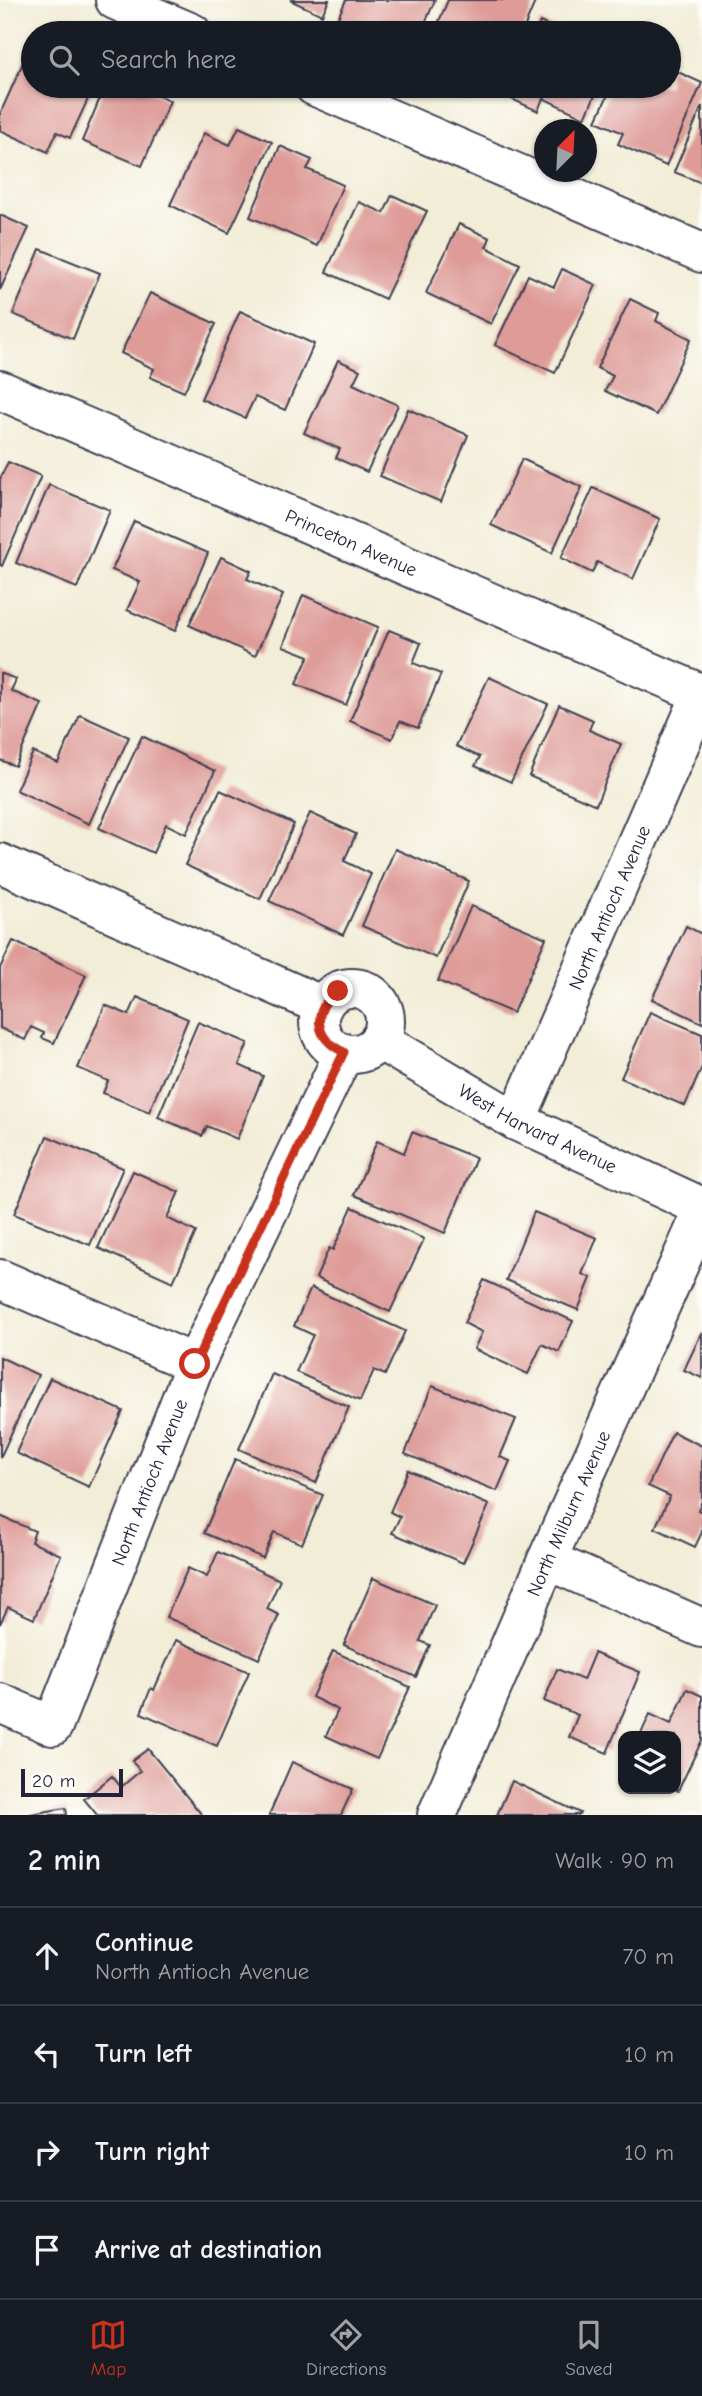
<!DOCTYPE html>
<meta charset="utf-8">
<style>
:root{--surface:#171b24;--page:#242831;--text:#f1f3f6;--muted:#9ea1a6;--line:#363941;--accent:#c8321e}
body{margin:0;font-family:"Comic Neue",sans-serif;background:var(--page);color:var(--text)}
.controls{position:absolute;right:21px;bottom:21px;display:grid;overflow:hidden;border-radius:14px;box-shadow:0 2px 5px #0004}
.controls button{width:63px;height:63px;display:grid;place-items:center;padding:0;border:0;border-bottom:2px solid var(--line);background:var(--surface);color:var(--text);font:35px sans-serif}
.compass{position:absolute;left:534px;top:119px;width:63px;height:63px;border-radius:50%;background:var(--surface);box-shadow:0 2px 5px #0004;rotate:24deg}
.scale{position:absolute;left:21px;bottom:18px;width:102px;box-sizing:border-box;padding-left:7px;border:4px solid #22223b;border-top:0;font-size:19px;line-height:24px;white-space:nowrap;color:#22223b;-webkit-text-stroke:5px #fdfcf7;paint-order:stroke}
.stop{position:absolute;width:21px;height:21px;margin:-16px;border:5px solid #c8321e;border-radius:50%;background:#fff}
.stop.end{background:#c8321e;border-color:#fff;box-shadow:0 2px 7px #0008}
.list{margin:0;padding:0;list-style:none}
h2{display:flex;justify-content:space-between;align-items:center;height:91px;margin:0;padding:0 28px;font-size:30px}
h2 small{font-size:23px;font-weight:400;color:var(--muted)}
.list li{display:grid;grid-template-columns:46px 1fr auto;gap:21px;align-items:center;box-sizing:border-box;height:98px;padding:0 28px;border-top:2px solid var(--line)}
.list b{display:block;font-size:26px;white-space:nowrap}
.list p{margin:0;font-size:23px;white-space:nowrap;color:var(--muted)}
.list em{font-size:23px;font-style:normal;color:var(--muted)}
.icon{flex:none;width:38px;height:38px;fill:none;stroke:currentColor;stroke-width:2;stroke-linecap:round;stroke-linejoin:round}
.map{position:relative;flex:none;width:702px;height:1815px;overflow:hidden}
.search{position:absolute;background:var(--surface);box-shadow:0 2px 5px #0004;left:21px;right:21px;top:21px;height:77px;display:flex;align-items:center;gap:18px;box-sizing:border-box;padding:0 24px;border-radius:38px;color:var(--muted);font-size:26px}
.sheet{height:483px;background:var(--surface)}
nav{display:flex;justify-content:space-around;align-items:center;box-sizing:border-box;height:98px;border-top:2px solid var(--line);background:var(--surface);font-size:19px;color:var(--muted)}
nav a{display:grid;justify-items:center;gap:4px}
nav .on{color:var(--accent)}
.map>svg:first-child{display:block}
.building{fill:#de9b98}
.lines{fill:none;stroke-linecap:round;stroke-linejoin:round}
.street-casing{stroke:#414052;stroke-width:42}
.street{stroke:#fff;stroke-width:38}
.route{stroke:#c8321e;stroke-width:9}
.labels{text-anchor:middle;stroke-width:5;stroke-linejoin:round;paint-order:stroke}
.street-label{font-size:19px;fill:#22223b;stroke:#fdfcf7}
</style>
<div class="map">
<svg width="702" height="1815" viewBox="0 0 702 1815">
<rect width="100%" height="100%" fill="#fdfcf7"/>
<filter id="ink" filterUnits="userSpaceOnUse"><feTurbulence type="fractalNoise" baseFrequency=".0143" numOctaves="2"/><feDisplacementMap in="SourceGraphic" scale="14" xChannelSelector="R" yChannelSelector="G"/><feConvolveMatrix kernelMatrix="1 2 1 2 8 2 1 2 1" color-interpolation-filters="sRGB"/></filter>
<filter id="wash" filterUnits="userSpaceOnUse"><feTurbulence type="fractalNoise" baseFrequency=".00686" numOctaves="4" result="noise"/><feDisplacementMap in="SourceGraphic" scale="28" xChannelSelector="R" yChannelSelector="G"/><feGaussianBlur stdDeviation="1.57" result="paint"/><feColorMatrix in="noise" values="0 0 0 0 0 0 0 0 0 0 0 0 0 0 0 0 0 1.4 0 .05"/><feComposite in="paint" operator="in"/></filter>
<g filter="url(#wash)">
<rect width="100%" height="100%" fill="#f2edd7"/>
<g id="blocks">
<!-- building -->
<g class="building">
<path d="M290,0h39l-7,15z"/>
<path d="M346,0h89l-14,33h-11l-20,-8 -3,8h-25l-26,-11z"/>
<path d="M448,0h83l4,2 -13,31h-88z"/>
<path d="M540,22l24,11h-29z"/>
<path d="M30,47l3,2v37h61l-24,52 -13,-6 -9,20 -48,-22v-16z"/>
<path d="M669,68l33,15 -36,83 -48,-22 5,-11 -27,-12 16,-35h57z"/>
<path d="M105,86h31l34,15 -28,65 -60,-25z"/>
<path d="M510,86h89l-14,32 -42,-20 -5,13 -33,-15z"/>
<path d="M702,106v77l-28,-11z"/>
<path d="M239,127l33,15 -43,91 -59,-28 34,-72 26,12z"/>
<path d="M280,146l32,14 -5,9 36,16 -26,61 -67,-29z"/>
<path d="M392,195l35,16 -42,88 -59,-27 33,-70 25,11z"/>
<path d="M0,215l29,13 -29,62z"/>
<path d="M459,224l31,14 -4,9 34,17 -29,60 -65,-31z"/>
<path d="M40,249l60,24 -27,66 -60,-25z"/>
<path d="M562,269l34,16 -41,88 -60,-28 33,-70 26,12z"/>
<path d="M150,293l66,31 -32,68 -34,-15 4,-8 -33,-16z"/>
<path d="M630,299l29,14 -3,8 35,18 -35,76 -51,-24 8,-15 -16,-8z"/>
<path d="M240,311l74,33 -29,66 -30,-13 -10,21 -44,-19z"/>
<path d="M338,360l22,10 -7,14 45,21 -31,67 -31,-14 4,-9 -36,-16z"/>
<path d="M408,409l60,26 -27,67 -61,-26z"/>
<path d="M522,459l60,28 -30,66 -61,-28z"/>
<path d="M8,462l33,14 -39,90 -2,-1v-86z"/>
<path d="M49,485l61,25 -33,78 -61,-25z"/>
<path d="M593,488l67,31 -27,60 -36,-17 -5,11 -31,-15z"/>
<path d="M134,521l74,32 -33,78 -48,-21 13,-28 -28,-12z"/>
<path d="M221,557l30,14 -4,8 36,16 -28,61 -66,-31z"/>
<path d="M303,595l75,32 -32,78 -50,-21 13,-28 -26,-10z"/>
<path d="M389,630l32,13 -8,20 28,11 -23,54 -18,-7 -8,18 -42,-18z"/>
<path d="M0,673l16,6 -5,12 31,13 -27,62 -15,-6z"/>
<path d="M489,677l59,27 -37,78 -36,-16 5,-9 -24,-11z"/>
<path d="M559,705l34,15 -4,10 32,14 -25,61 -67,-29z"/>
<path d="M80,715l49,22 -40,87 -73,-34 17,-38 25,11z"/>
<path d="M142,736l73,35 -29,63 -20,-10 -13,29 -54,-25z"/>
<path d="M220,790l74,34 -34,75 -75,-34z"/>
<path d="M310,813l46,21 -12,27 27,13 -28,61 -74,-34z"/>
<path d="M395,849l74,32 -33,77 -74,-32z"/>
<path d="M471,906l75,32 -33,75 -75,-32z"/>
<path d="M686,926l16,8v89l-50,-24z"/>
<path d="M13,941l73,34 -32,68 -12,-5 2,-5 -13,-6 -6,13 -25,-12v-60z"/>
<path d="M137,997l51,22 -39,93 -46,-19 5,-12 -30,-13 27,-63 24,10z"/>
<path d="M650,1012l52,22v33l-17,39 -64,-28z"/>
<path d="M198,1022l50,21 -9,22 24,11 -26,63 -30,-13 -5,10 -44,-19z"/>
<path d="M412,1132l64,26 -31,75 -91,-38 23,-54 27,12z"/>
<path d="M47,1136l76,32 -33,77 -76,-31z"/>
<path d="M133,1171l46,21 -12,26 29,14 -23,50 -75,-34z"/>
<path d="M352,1207l72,32 -34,73 -74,-34 13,-30 4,2z"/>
<path d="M534,1212l63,26 -15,36 9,4 -13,32 -72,-30z"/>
<path d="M484,1280l89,41 -14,31 -17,-8 -14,30 -54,-25 8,-17 -18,-9z"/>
<path d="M311,1288l94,43 -20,44 -11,-5 -14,31 -64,-29 17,-37 -19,-9z"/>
<path d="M702,1332v46l-18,-8z"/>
<path d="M0,1357l38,18 -38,83z"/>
<path d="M272,1374l77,33 -33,76 -77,-34z"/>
<path d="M50,1378l73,33 -34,76 -73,-34z"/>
<path d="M432,1386l84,33 -16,38 10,4 -13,30 -92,-37z"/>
<path d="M673,1432l29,14v55l-4,9 4,2v20l-7,15 -40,-19 15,-32 -22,-10z"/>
<path d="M235,1459l88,36 -21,49 -28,-12 -11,26 -59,-25z"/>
<path d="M408,1470l81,35 -26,58 -71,-30 8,-16 -10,-5z"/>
<path d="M0,1516l35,15 -4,11 30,13 -27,64 -26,-12 -8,17z"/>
<path d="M218,1552l62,28 -13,29 12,6 -20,44 -93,-42 22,-49 19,9z"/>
<path d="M373,1578l62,27 -15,36 10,4 -14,32 -72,-32z"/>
<path d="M176,1640l73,32 -32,74 -76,-33 10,-25 3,2z"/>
<path d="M333,1651l77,36 -33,72 -51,-23 12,-26 -26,-13z"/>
<path d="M594,1653l46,19 -33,81 -38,-16 9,-22 -34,-14 13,-32 26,11z"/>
<path d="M687,1689l15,7v44l-24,51 -2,-1v-54h-36l10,-22 21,10z"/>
<path d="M148,1749l54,66h-105l-13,-16 28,-23 9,11 19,-16 -8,-10z"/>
<path d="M292,1762l61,27 -12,26h-72z"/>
<path d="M512,1781l68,32 -1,2h-82z"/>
<path d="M66,1808l1,7h-35l-1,-1z"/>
</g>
</g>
</g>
<g filter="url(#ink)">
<use href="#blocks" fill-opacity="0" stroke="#414052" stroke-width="2"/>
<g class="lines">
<defs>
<g id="street">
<path d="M115,0l77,33"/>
<path d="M314,86l388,167"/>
<path id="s1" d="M0,390l702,304"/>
<path d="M0,863l323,143"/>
<circle cx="352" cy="1021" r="33"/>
<path id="s2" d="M379,1040l137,81 186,86"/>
<path id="s3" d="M516,1121l186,-428"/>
<path d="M0,1279l195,85"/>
<path d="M547,1560l155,68"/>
<path id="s4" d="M0,1703l53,23 142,-362 149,-311"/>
<path id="s5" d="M437,1815l110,-255 155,-347"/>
</g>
</defs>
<!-- street casing -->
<use href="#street" class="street-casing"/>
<!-- street -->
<use href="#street" class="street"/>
</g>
</g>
<g class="lines" filter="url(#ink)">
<!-- route -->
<path class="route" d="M195,1364l149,-312c-30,-13 -33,-42 -6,-61"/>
</g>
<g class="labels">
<!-- street labels -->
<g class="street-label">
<text dy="7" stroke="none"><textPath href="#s1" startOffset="383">Princeton Avenue</textPath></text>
<text dy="7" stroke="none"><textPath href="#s3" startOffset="233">North Antioch Avenue</textPath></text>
<text dy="7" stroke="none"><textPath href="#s2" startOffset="182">West Harvard Avenue</textPath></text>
<text dy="7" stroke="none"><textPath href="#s4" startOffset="320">North Antioch Avenue</textPath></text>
<text dy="7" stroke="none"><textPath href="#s5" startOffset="329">North Milburn Avenue</textPath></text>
</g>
</g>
</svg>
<div class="controls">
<button><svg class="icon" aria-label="layers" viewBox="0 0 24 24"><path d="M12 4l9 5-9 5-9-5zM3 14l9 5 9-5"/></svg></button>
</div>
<svg class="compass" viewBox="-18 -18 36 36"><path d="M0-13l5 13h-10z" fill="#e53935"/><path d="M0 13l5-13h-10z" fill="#9ea1a6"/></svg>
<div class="scale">20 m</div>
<div class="stop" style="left:195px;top:1364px"></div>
<div class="stop end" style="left:338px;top:991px"></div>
<div class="search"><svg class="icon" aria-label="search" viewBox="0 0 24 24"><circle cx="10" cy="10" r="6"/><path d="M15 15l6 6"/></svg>Search here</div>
</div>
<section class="sheet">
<h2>2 min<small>Walk · 90 m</small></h2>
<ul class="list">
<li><svg class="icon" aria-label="ahead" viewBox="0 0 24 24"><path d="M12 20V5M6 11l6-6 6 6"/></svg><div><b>Continue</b><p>North Antioch Avenue</p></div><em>70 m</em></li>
<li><svg class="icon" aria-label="left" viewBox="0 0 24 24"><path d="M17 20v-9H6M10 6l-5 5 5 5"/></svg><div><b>Turn left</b></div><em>10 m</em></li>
<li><svg class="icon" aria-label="right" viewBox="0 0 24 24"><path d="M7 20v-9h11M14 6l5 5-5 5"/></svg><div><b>Turn right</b></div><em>10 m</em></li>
<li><svg class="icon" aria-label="arrive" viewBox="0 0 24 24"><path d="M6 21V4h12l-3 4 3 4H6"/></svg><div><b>Arrive at destination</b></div></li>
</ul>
</section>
<nav>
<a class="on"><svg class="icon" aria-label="map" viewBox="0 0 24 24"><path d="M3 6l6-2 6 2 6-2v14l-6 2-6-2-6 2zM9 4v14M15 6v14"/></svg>Map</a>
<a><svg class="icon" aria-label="directions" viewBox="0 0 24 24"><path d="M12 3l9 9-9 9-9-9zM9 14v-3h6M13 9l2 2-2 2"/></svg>Directions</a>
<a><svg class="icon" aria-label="saved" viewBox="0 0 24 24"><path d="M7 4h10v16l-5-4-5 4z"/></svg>Saved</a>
</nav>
